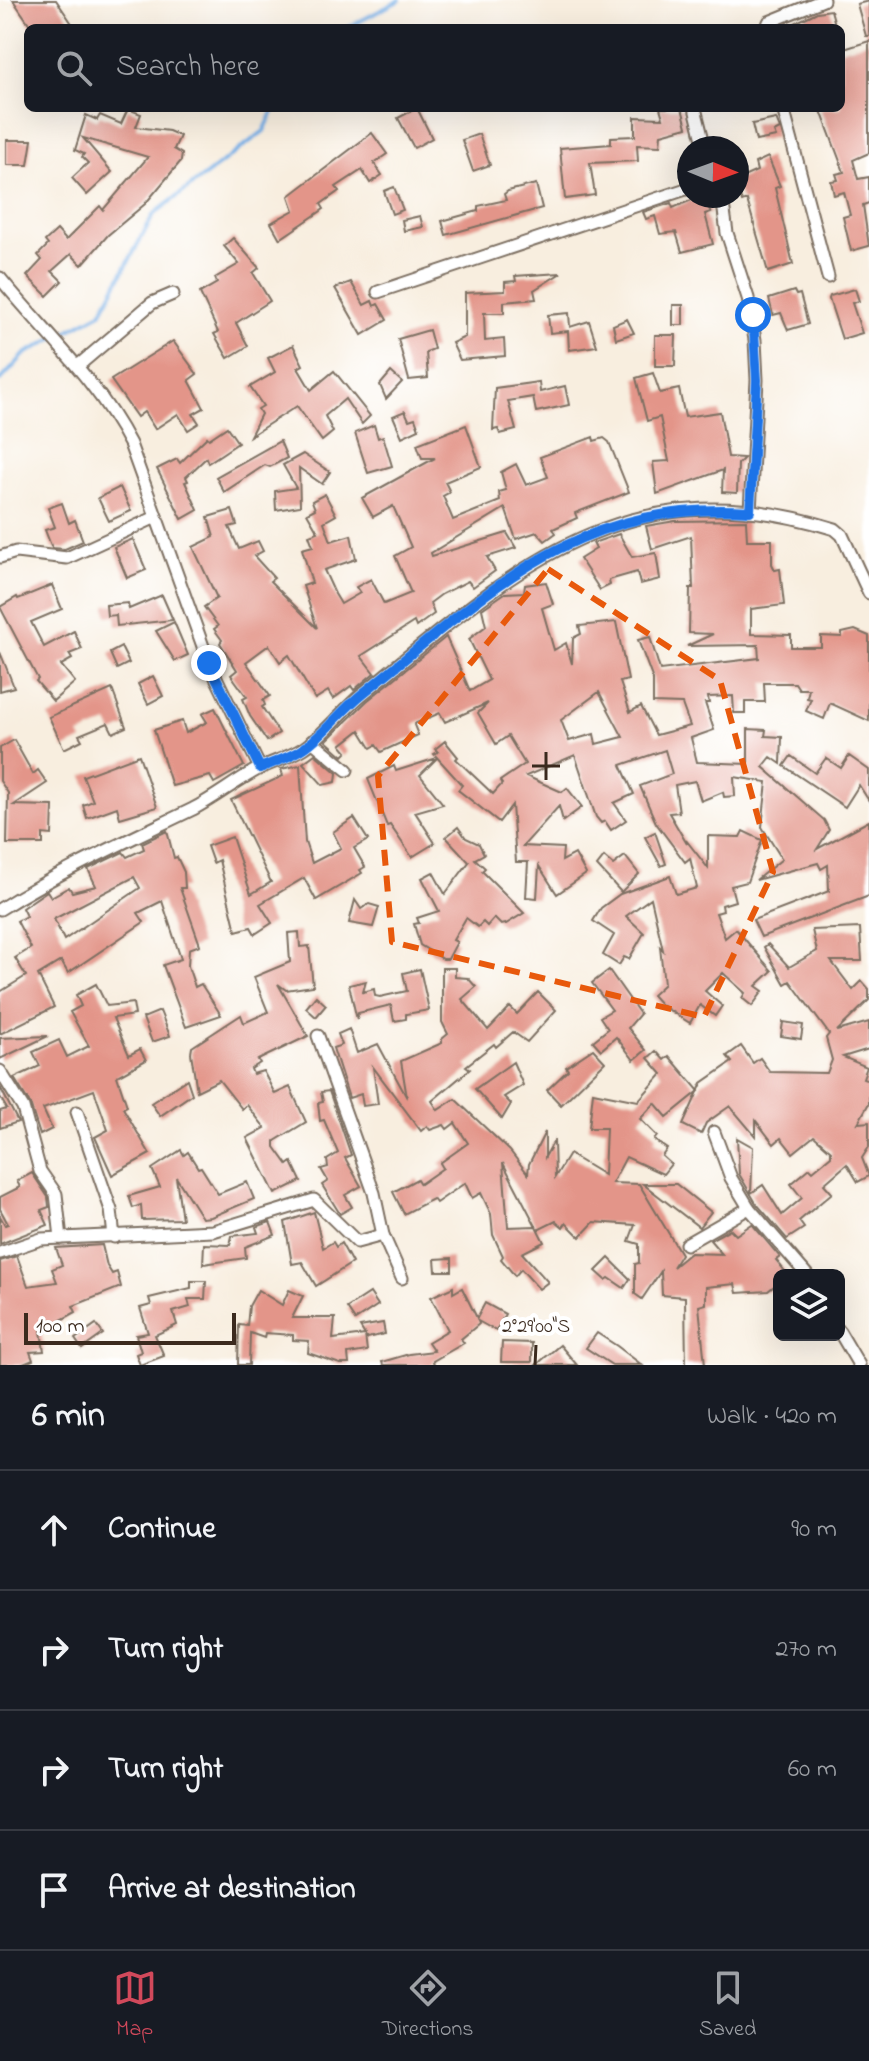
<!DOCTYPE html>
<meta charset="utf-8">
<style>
:root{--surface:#171b24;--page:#20242c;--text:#f1f3f6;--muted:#9ea1a6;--line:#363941;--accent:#d1495b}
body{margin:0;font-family:"Indie Flower",sans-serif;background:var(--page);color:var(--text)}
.controls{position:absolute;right:24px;bottom:24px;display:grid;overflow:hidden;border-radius:12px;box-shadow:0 8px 32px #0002}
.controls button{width:72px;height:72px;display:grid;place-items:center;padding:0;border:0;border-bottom:2px solid var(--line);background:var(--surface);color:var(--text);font:40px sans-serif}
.compass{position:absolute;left:677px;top:136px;width:72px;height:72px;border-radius:50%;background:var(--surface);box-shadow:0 8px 32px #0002;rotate:91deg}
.scale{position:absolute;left:24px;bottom:20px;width:212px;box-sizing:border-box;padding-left:8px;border:4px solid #3b2a1e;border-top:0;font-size:22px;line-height:28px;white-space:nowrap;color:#3b2a1e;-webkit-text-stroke:6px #fff;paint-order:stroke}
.stop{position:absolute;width:24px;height:24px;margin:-18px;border:6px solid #1a73e8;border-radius:50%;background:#fff}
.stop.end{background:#1a73e8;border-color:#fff;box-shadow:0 2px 8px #0008}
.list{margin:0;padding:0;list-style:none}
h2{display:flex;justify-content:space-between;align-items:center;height:104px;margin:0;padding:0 32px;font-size:34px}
h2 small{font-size:26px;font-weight:400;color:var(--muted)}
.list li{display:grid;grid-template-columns:52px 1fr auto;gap:24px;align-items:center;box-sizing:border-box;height:120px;padding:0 32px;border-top:2px solid var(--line)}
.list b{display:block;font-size:30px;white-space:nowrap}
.list em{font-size:26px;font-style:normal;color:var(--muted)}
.icon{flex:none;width:44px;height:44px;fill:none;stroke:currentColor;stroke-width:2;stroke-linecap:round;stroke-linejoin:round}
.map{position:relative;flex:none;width:869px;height:1365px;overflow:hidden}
.search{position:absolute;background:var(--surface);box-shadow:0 8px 32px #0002;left:24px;right:24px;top:24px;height:88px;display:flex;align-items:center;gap:20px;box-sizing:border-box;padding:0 28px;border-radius:12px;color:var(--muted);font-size:30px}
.sheet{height:584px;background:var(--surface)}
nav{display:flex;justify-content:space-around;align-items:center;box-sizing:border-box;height:112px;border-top:2px solid var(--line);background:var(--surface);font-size:22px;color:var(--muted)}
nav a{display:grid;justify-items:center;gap:4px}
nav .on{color:var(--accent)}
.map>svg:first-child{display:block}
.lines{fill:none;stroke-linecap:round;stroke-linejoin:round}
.stream{stroke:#75afe6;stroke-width:4}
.building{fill:#e39589;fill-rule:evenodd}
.minor-casing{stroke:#7d6f62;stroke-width:15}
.minor{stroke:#fff;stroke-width:11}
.route{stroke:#1a73e8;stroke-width:10}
.marked{fill:none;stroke:#e8590c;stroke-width:6;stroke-dasharray:16 10;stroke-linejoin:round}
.ticks{fill:none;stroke:#3b2a1e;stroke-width:3}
.ticks-label{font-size:20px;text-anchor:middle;fill:#3b2a1e;stroke:#fff;stroke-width:8;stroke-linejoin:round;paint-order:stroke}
</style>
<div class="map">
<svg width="869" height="1365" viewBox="0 0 869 1365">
<rect width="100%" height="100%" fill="#fff"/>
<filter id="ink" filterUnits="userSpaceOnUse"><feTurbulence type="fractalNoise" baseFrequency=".0125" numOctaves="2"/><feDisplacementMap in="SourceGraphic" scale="16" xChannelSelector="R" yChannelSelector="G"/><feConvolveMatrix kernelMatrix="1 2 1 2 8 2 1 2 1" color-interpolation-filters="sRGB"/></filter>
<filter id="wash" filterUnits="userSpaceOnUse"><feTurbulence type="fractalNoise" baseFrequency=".006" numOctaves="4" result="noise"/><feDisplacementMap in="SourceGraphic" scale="32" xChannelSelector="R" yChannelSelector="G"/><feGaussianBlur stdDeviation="1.8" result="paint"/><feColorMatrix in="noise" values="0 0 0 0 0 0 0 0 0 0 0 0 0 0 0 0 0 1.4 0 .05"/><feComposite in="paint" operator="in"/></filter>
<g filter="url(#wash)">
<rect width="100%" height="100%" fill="#f8eedf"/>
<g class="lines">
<!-- stream -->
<g class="stream">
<path d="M347,28l53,-28"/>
<path d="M0,381l25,-27 76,-41 53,-99 110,-83 11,-23"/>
</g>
</g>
<g id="blocks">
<!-- building -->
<g class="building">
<path d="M13,0h43l19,28h-43z"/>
<path d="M869,1v35h-3l-9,-32z"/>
<path d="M831,10l5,18h-51l32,-16z"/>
<path d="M869,41v112l-16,7 5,19 11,-2v26l-6,2 6,41 -18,5 -8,-34 7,-2 -6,-23 -10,3 -3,-14 7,-1 -2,-6 8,-2 -24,-64h21v-58z"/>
<path d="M417,108l15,30 -18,10 -16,-30z"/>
<path d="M660,108h22l5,19 -26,7 -1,12 -23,-1 1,16 -48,2 5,32 -30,4 -5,-51 51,-4v-7l24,-1v-19l28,1z"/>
<path d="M128,109l13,5 -5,13 33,4 11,5 -6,13 8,5 -1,7 -36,43 -37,31 -26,30 -11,-11 -19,17 10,10 -15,15 -20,-20 15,-16 -4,-5 10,-10 -3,-4 12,-11 9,10 34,-34 3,4 45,-53 -65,-19 29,34 -25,23 -15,-17 16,-15 -6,-6 2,-3 -9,-4 11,-35 11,5 3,-5 21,9z"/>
<path d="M776,119l4,10 -6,3 2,5 -20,4 -4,-17z"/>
<path d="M372,133l15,21 -13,9 8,12 -12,8 -8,-13 -26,17 3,4 -18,13 3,5 -44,30 -9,-16 23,-13 -5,-14z"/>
<path d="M479,134l11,31 -17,6 -11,-31z"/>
<path d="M7,140h25l-4,25h-21z"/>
<path d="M768,157l12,29 -5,2 18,76 -25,8 -21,-72 -5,2 -5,-14v-8l20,-9 -2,-8z"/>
<path d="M536,184l6,24 -96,27 -4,-14 36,-10v-5l28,-6 -2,-6 4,-3z"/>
<path d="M394,187l9,23 -11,4 -8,-23z"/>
<path d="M701,196l10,16 -6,2 8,30 -31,8 -6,-20 -16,2 -5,-18 -9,3 -3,-7 28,-9 2,5z"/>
<path d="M420,216l3,11 -19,4 -2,-11z"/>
<path d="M233,238l26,30 -6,5 17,28 -34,22 12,23 -20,12 -14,-24 4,-2 -18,-39 17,-10 -2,-5 24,-14 -15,-18z"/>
<path d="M561,273l-27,17 2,9 -32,3v11h-20l1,28 19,-2 1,17 -45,4 -8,-17 13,-6v-44l40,-2v-9l11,-1 -1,-5z"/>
<path d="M351,282l13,23 8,-4 2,5 4,-2 9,16 -25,15 -27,-47z"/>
<path d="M855,289l4,12 -7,2 10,30 -20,6 -13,-40 1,-3z"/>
<path d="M794,291l2,4 4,-1 8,30 -20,6 -7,-17 -8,2 -4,-16z"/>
<rect x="673" y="305" width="10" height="20"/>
<path d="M569,313l1,14 19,-6 8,25 -28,4 -1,-19 -18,2 -2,-18z"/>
<path d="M627,319l7,14 -18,6 -3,-14z"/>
<path d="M429,330l5,19 -8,3 2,26 -19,2 -11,-41z"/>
<path d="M655,335h21l-1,31h-20z"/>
<path d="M173,341l24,33 -8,6 15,28 -11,6 6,9 -11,7 -10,-16 -23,15 -11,-17 -7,5 -26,-37z"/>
<path d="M293,345l10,20 -5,3 13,22 23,-19 36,45 -8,8 -17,-25 -20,17 8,16 -11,9 -25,-35 -47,30 11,-22 -3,-5 5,-3 -13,-19 25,-15 -7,-14z"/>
<path d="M391,372l11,10 -16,17 -6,-14z"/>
<path d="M653,373l7,20 19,-4 6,28 35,-5 8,45 16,1 -6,6 -1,29 -15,-1 1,-22 -66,24 -4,-32 16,-1 -9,-44 -13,4 -11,-43z"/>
<path d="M539,382l1,10 25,-6 4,19 -33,7 -3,-15 -25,4 8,29 -16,4 -2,-5 -5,1 2,-42z"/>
<path d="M405,411l4,9 6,-2 4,11 -17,8 -9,-21z"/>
<path d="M374,425l4,13 5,-2 9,30 -24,7 -13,-40z"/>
<path d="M466,425l15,42 -36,15 5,10 -7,4 10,24 47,-19 -1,-9 7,-2 -5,-18 15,-8 10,21 22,-8 -8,-20 53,-20 1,4 10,-3 5,4 20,50 -54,21 2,5 -24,11 3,4 -11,8 -8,-9 -21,7 -11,-31 -74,45 1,3 75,-23 9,15 -29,9 8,14 -22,16 -5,-6 -26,13 -12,9 4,11 -18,13 -2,-5 -53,34 13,17 -20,17 -3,-4 -18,13 -5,-8 -13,8 -26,-44 -9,7 -11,-17 -23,17 24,34 -7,4 2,5 -3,2 17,26 -12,8 -17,-25 -7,-17 4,-2 -16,-22 6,-5 -17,-27 2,-3 -8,-11 4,-3 -14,-19 13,-9 -24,-51 21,-10 -6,-20 24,-7 5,15 -8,2 10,22 19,-8 5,10 -9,5 20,22 -4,3 47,47 -14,-42 9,-3 -10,-34 11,-3 -4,-11 9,-3 -11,-19 8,-4 -3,-8 13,-7 11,21 -12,7 7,19 20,-6 5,24 -32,11 11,24 6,10 19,-11 -4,-6 15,-8 13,25 27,-11 -16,-37 16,-9 -18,-41 -20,11 -11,-19 73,-40h-13l-5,-14z"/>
<path d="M227,427l11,16 -30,20 -2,-5 -20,19 2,4 -3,1 13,28 -16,9 -25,-50 20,-10 3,4 27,-26 2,2z"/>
<path d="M280,441l7,17 -17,9 -5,-2 -41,27 -8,-15z"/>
<path d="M303,454l27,18 -8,12 -23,-16 1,38 -24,4 -1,-19 21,-3 -13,-23z"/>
<path d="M120,487l11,24 -22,10 -11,-23z"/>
<path d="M62,503l7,20 6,-3 8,21 -18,8 -13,-1 -7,-18 10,-3 -7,-19z"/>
<path d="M746,520l1,20h25v24l3,6 5,-1 4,36 -33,4v25l40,1v12h30v-11l21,1v-4l13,-3 14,6v85l-39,-18 -6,16 -18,-8 5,-12 -4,-1 2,-9h-10l-4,-6h-31l1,19h-20v11h-11l-1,-17 -25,1 1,6h-4l9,27 -23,8 6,24 51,2v-35l18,1 -1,6 17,1 -1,27 -10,-7 -8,10 61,53 5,10 -12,19 52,-28v75l-108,41 -8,-17 76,-29 -1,-26 -7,4 -3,-6 -62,17 26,-21 -20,-32 5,-45 -33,-5 1,19 -11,1 -1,-5 -22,9 -6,-20 -20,4 4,27 -10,1 18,31 -1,-4 22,28v-32l32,1 3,-6 19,9 -15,42 -16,4 4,15 -13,4 1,6 -7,2 9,25 11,-9 36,42 -16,15 7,5 -11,15 -10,-8 3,-5 -22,-20 -18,18 17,15 -7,10 -15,-11 -10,18 -29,-18 -9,-10 12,-11 -4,-37 3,3 -12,-52 -25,18 18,17 -15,26 -5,-2 -5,8 -16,-10 11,-20 -21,-14 8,-13 19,-14 50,-18 6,18 21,-6 -7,-30 -5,4 -29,-39 -16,-37 32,-12 -7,-24 -44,15 13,29 -20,9 12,17 -15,10 -6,-9 -4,2 -5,-6 -21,-62 -49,21 36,16 5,-4 15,19 -19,14 -4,-15 -36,40 40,2 -1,13 13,-7 11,20 -29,20 -18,-28 -2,32 -11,-1 2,-35h-12l-4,-57 -13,17 -41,-32 4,-5 -28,-31 4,-2 -3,-3 10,-8 13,16 -2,2 37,35 9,-10 -2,-3 25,-17 -17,-28 -12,8 -18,-31 10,-10 -43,19 -5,-9 -24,10 -2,2 4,10 -37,17 -5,-7 -5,3 -11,-18 -19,15 6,7 -4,4 -17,-15 41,-40 79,-64 24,54 19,-11 -20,-41 17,-13 -4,-17 23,-16 19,-1 1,-7 21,-3 7,22 -11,4 12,42 12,-7 6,21 1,-26 8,-4 -2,-8 37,-4 12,58 -8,2 10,30 11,-6 15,29 34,-9 -8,-22 -29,-1v-23l-15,-40 12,-3 10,33 99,-12 -1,-13 -71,1 26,-12 -24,-1 1,-45h3l-2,-52 -39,13 -6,-23 29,-5zM599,692l24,45 -27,7 -2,-10 -25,7 -8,-21z"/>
<path d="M619,534l13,23 24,-4 4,26 -20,5 -3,-12 -28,8 1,5 -10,5 -20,-31 16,-10 -3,-6z"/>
<path d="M133,539l13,31 -19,8 -13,-31z"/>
<path d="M52,585l10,24 -31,13 13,25 30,-16 8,18 -13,5 3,5 -11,6 14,17 -22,19 -17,-20 2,-2 -38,-72 17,-10 1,2z"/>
<path d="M162,595l11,25 -56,6 -1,-11 -9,1 -1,-11 22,-2 1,6z"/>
<path d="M174,622l14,33 -13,6 -19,-30z"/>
<path d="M121,647l8,16 -12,6 -7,-16z"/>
<path d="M0,652l14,35 -14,4z"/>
<path d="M153,676l10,20 -15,8 -10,-20z"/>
<path d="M112,689l14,38 -13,6 -5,-10 -29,12 3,5 -18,9 -15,-32z"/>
<path d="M215,708l29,58 -30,17 -4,-7 -38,10 -18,-56 28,-9 4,12 21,-11 -5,-8z"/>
<path d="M14,740l19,34 5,-4 9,13 -33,22 39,1 -1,29 -9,-1v10h-36l1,-51 -8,-12v-33z"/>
<path d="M315,754l22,19 -1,9 -13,3 -20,-22z"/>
<path d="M139,755l18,52 -37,11 -3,-11 -30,11 -4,-13 10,-4 -10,-25z"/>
<path d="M791,756l24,17 11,-15 15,10 8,-12 20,14v31l-10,-16 -14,22 -61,-41z"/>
<path d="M437,758l-17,17 23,29 -28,8 20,31 -23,14 -22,-32 -3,1 -19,-47 26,-13 2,5z"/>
<path d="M300,765l5,77 7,21 29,-15 -8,-16 21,-14 14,22 -14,8 11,19 -5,3 2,3 -46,27 -12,-22 -44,26 12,19 -17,11 -4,-7 -15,4 -17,-71 -6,3 -6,-17 25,-9 19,57 20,-12 -40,-82 52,-24 -2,-7z"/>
<path d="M458,827l8,11 13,6 5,10 -9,5 10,9 -3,3 42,42 -18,11 -5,1 -7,-7 -7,8 -4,-4 -5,5 -12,-9 -13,22 4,2 -9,17h-5l-23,-14 -6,-21 5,-1 -2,-5 22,-7 -17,-33 11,-6 12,22 24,-32 -23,-25z"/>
<path d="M167,831l7,27 3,-1 7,15 1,16h-5l20,57 -11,4 -1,17 7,21 6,-3 20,31 -35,12 -23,-62 18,-6 -19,-58 -24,12 6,9 -76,51 -7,-12 -23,14 16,32 -54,27v-42l26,-16 -11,-18 16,-10 -14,-27 9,-5 -4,-8 25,-17 4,6 18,-10 3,5 24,-6 -8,-17 35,-17 4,5 17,-8 -2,-6zM134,877l6,11 -76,52 -10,-21z"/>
<path d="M655,832l11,32 -5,2 -16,-29z"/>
<path d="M625,856l14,18 -18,18 -24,-26 7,-9 9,8z"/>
<path d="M355,900l6,9 8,-5 10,3 -6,20 -24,-4z"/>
<path d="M860,928l2,33h-31l22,29 9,-9 7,8v11l-32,31 32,-9v27l-26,8 24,10 -4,11 6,2v23l-11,20 11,-1v25l-7,11 7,18 -11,6 -11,-18 -23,20 8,9 -33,28 5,7 -17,11 -31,-36 -17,-29 -2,-36 16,9 -2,46 12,-8 19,30 20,-17 -11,-14 19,-16 3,3 18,-15v-5l-17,-15 -21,17 -12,-15 -7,6 -18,-23v16l-26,-31 -24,17 -5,11 -18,-9 19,-42 30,-21 -5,-6 14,-10 12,17 7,-5 10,14 57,1 5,-13 -6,-22 3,-4 -39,-53 -5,3 -21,-37 4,-3 21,23 28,-16 -5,-21z"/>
<path d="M299,932l1,15 9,-1 4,40 -27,4 -8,-6 30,52 -50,24 2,3 -9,6 2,5 10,-3 12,23 15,-7 16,35 -31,19v6l13,18 4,-3 9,19 -26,13 -28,-56 18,-10 -18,-23 -5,4 -23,-29 -22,11 -6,-38 1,-6 49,-32 3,8 24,-11 -14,-35 36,-15 -2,-29z"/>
<path d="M442,968h13v9l13,1 8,9 -14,12 26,31 22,-23 7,7 21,-22 18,18 -29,32 -14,-10 -17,15 -2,-3 -28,22 4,3 -38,32 6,9 17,-11 55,52 18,23 1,-10 16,-32v25l9,-16 1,36 14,-23 35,21 2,-47h-17l4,-36 45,9 24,-27 -14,-16 8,-7 8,9 5,-4 30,35 -32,26 -12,-14 -15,16 17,17 -3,4 13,9 -5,7 9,8 -8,10 -37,-17 -14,26 27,1 42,70 -8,13 17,-14 32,1 -12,-14 20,-11 6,6 16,-11 28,33 -4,3 12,15h-9v7l-11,9 -31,2 -2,-9 -29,3v17l-7,2 6,59h-19l-1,-68 -23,-2 -1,-24 -19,28 -7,-5v-30l4,-1v-19l-10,-3 6,-16 -41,-3 -14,15 -14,-14 -3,4 -7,-6 -18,9 -35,-67 5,64 28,-1 8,16 -22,11 26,29 -9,7 -18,-20 -6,7 -14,-17 2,-3 -10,-21 -2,-21 -10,-21 -9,5 -7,-15 -29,20 -3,-4 -29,15 -11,-22 24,-13 3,5 23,-16 -3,-5 28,-20 -13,-20 -8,6 -3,-4 -14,5 -3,-4 -6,5 -48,-64 5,37 -15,2 -2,-12 -12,4 -16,-50 9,-3 -4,-11 11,-5 8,24 21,-9 29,54 -6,-37 41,-18v-4l6,-5 -6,-12z"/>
<path d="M420,969l9,41 -23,4v5l-12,2 -3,-16 -33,8 -1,7 -8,-35 17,-4 -3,11 11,-3 1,7 5,1 27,-6 -4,-18z"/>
<path d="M609,970l31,44 -12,14 18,22 -12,10 -18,-23 -15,13 -8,-9 15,-12 -8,-12 12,-7 -20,-27z"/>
<path d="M96,984l11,22 26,-3 2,12 -22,3 16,37 11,-6 6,11 -29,16 10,30 -4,2 27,46 -38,21 -17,-38 13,-7 -14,-40 -51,19 9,20 -12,6 -10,-31 -16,-26 26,-12 -7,-14 26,-12 8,17 22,-11 -19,-34 11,-6 -5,-11z"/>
<path d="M316,996l10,9 -10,12 -10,-9z"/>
<path d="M160,1011l10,25 -18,6 -9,-24z"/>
<path d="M783,1022l20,3 -2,14 -20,-3z"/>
<path d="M48,1036l-48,23v-21z"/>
<path d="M593,1049l12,13 -44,43 -14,-15 21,-20 -2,-3z"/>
<path d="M513,1062l10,23 -19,12 7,7 -9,15 -27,-30z"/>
<path d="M187,1079l5,15 -32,22 -9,-13z"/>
<path d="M0,1087l18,35 -18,6v-17l7,-2 -7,-12z"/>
<path d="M329,1091l22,64 -6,3 16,28 -16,9 7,12 -12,7 -18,-29 6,-4 -7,-12 7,-2 -1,-7 11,-7 -14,-33 -4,1 -2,-18 5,-1 -2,-10z"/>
<path d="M181,1150l3,5 4,-3 10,16 3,-1 17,27 29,-12 7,17 -43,18 -9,1 -26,-41 6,42 -40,1 -1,-15 -8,3 -4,-12 31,-9 -8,-18z"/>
<path d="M32,1173l16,24 1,10 -8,3 7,15 -48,19v-28l5,9 3,-1 -8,-15v-12l20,-10 -3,-6z"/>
<path d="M643,1184h33l35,28 -12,15z"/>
<path d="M314,1212l9,36 10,-6 3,5 5,-4 11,20 -36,23 -14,-24 -10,2 -7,-42z"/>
<path d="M270,1222l5,13 -30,12 1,11 -43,6 1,-20 26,1 2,-9 26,-3 -2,-6z"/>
<path d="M102,1245l5,21 5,8 5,-2 4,15 -48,19 3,6 -35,19 3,20 -14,1 3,8 -12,5h-21v-104l17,-5 11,30 29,-4 -5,-13 10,-4 -6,-17z"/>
<path d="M452,1258v13h-16l-1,-12z"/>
<path d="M609,1258l21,21 -6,9 -15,-10 -3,2 -10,-9z"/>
<path d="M191,1281h15l-1,18h-17l2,8 -17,5 4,13 -22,10 9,21 -24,9 -4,-11 5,-2 -5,-17 12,-2 -8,-25 11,-3 -2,-7 42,-10z"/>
<path d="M453,1287v6l9,-5 15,30 8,-15 20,11 -9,17 -18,-10 1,3 -18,15 3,4 -31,18 1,4h-51l-1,-3 27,-8 25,-3 -6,-9 20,-12 -17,-33z"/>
<path d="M258,1290l24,15 7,-15 14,6 -11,22h43l-2,21 32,-4 -5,-8 23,-4 2,11 -18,4 -2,-3 2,16 -19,3 1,10h-9l-32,-11 1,-12 -16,-1v-5l-28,-2 -1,5 -14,-5 -1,32h-11l1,-40 8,1 2,-20z"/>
<path d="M370,1293l8,12 -23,15 -8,-12z"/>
<path d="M96,1324l7,10 -21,15 -7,-10z"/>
<path d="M597,1333l20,13 25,19h-30l-26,-17z"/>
<path d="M502,1342l30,1v19h-31z"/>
<path d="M560,1345l17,20h-41z"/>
</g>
</g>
</g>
<g filter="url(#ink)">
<use href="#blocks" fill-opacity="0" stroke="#7d6f62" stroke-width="2"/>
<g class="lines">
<defs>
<g id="minor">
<path d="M767,28l2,-6 54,-22"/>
<path d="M695,108l10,40"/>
<path d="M783,108l45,169"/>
<path d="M722,196l5,37 21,65 7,42 2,40 -7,131"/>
<path d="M0,278c45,55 97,102 130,166l79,219 51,105"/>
<path d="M378,292l311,-104"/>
<path d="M79,365l73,-62 21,-9"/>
<path d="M0,557l16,-5 51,6 89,-41"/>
<path d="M312,741l35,29"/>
<path d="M0,909c62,-39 127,-68 193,-100 23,-12 44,-29 67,-41 15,-7 30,-11 44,-20 21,-14 38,-37 57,-53 152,-124 263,-232 474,-166l7,6 27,58"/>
<path d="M318,1036l56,157 9,42 19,43"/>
<path d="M0,1071l23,37 17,63 16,23 5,44"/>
<path d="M77,1112l34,98 3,27"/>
<path d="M714,1132l17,46 18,30"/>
<path d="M686,1244l63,-36 58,67"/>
<path d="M0,1253l41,-14 172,-8 101,-31 43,42 26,-7"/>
<path d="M839,1331l20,34"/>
</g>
</defs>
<!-- minor casing -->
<use href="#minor" class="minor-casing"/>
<!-- minor -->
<use href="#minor" class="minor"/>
</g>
</g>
<g class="lines" filter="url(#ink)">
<!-- route -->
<path class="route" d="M209,663l51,105c15,-6 31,-11 44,-20 21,-15 38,-38 58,-54 125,-101 215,-195 388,-183l7,-131 -4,-65"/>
</g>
<!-- marked area -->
<path class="marked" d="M548,569l172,111 53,192 -69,145 -312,-75 -14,-166z"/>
<!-- ticks -->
<path class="ticks" d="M532,766h28M546,780v-28M535,1365l1,-20"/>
<g class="ticks-label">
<text x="536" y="1332">2°29'00"S</text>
</g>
</svg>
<div class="controls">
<button><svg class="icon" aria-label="layers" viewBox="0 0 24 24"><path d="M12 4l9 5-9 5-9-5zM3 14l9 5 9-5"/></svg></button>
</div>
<svg class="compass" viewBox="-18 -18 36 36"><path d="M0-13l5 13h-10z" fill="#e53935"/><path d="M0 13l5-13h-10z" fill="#9ea1a6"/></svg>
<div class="scale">100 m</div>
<div class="stop" style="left:753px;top:315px"></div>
<div class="stop end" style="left:209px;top:663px"></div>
<div class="search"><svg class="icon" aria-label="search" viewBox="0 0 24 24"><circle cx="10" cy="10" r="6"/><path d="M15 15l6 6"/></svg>Search here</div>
</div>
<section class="sheet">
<h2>6 min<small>Walk · 420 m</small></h2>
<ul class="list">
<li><svg class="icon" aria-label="ahead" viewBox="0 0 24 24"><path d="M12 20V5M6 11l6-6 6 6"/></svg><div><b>Continue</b></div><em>90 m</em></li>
<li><svg class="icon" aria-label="right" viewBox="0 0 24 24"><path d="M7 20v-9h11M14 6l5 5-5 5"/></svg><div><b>Turn right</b></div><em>270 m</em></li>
<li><svg class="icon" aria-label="right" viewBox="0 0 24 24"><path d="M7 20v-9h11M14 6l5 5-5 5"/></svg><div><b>Turn right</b></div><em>60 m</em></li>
<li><svg class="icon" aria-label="arrive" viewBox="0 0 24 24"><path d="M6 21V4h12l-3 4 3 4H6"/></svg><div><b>Arrive at destination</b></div></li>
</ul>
</section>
<nav>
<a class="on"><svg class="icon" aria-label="map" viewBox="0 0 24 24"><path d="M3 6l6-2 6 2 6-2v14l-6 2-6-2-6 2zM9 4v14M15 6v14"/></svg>Map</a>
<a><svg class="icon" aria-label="directions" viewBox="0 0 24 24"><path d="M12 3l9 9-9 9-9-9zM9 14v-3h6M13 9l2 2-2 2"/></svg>Directions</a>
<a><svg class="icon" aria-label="saved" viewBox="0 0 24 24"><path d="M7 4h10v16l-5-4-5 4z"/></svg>Saved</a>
</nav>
